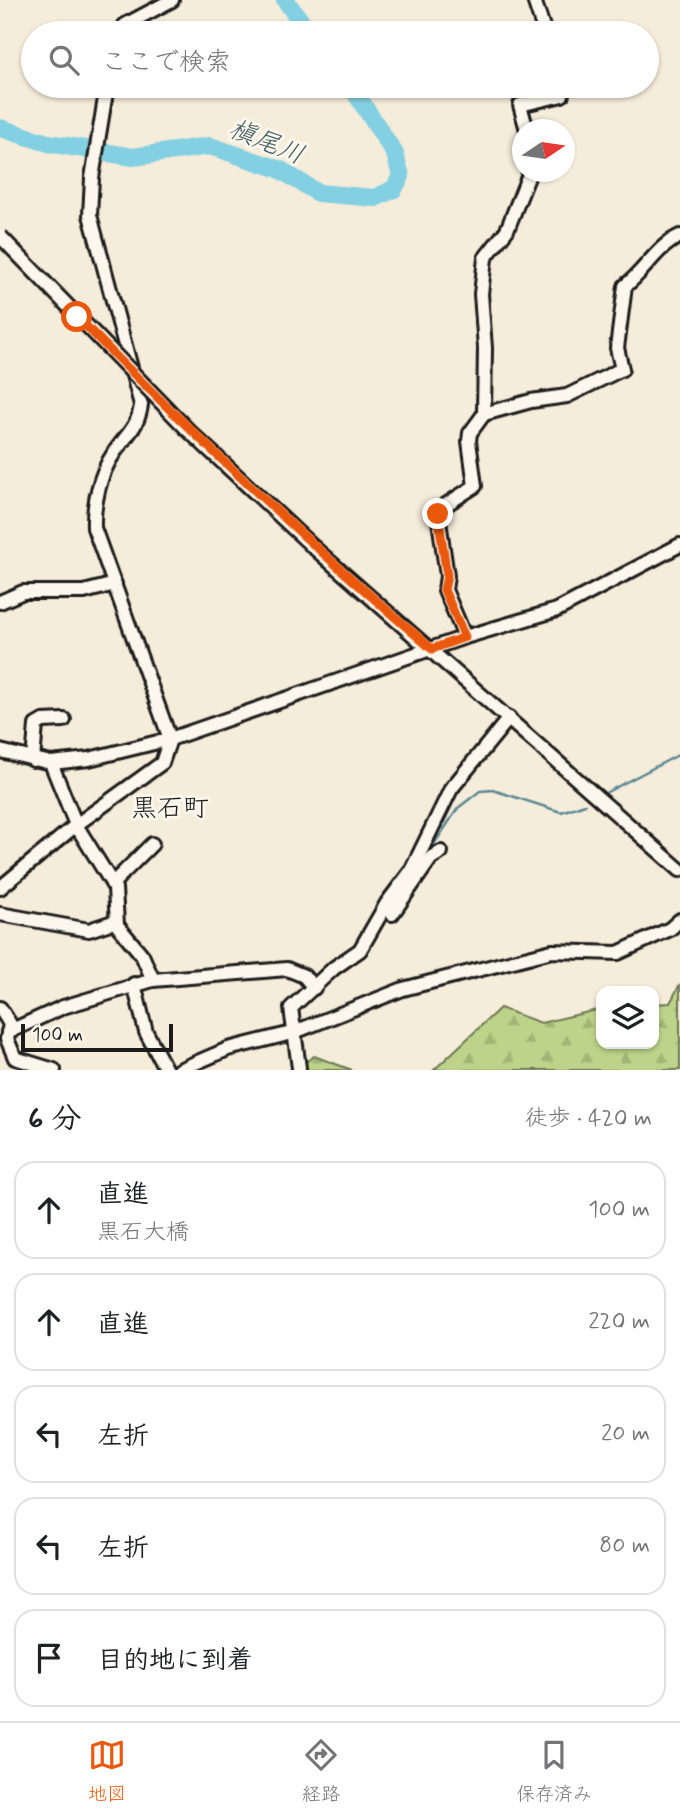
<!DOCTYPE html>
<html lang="ja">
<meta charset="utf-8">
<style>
:root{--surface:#fff;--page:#f2f2f2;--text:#202124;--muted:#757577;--line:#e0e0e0;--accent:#ea580c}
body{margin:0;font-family:Mynerve,"Klee One",sans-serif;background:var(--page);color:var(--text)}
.controls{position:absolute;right:21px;bottom:21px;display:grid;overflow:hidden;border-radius:14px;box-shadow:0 2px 5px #0004}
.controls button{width:63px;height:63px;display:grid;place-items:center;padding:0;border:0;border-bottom:2px solid var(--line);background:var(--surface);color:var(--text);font:35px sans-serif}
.compass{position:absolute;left:512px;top:119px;width:63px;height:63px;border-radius:50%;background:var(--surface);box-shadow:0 2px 5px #0004;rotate:77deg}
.scale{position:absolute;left:21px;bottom:18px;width:152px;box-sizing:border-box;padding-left:7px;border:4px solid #1c1c1c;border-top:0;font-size:19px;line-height:24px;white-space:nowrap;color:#1c1c1c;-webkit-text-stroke:5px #fbf7ec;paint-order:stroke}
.stop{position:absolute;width:21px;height:21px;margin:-16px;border:5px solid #ea580c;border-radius:50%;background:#fff}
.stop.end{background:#ea580c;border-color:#fff;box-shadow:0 2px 7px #0008}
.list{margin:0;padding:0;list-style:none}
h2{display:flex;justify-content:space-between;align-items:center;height:91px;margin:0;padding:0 28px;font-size:30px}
h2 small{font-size:23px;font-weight:400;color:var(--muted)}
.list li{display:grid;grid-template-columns:46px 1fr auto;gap:21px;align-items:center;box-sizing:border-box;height:98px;margin:0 14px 14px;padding:0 14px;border:2px solid var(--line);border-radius:21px}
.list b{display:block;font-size:26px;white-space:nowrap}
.list p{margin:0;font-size:23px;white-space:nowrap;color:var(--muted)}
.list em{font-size:23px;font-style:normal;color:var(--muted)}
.icon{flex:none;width:38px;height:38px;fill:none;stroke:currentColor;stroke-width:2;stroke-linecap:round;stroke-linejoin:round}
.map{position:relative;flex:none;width:680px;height:1070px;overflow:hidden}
.search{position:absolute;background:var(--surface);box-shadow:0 2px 5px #0004;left:21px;right:21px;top:21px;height:77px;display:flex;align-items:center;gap:18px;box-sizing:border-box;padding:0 24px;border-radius:38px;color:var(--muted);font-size:26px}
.sheet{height:651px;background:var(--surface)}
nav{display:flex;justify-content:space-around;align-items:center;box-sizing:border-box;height:98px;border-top:2px solid var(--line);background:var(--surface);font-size:19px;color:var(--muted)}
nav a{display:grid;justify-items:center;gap:4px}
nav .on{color:var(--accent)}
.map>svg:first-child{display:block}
.forest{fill:url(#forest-firs);stroke:#6c7852;stroke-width:2}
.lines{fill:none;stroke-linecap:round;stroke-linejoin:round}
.stream{stroke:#5a8893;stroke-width:2.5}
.river{stroke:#83d0e2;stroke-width:18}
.minor-casing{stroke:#1c1c1c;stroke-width:18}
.minor{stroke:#fbf7ec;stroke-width:12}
.minor-bridge-casing{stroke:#1c1c1c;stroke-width:18;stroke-linecap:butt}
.minor-bridge{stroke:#fbf7ec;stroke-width:12}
.route{stroke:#ea580c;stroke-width:9}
.labels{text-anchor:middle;stroke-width:6;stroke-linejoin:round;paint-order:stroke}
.water-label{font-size:26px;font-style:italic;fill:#405b61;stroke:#fbf7ec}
.neighbourhood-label{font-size:26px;fill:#1c1c1c;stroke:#fbf7ec}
</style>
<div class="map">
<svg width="680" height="1070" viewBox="0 0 680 1070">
<defs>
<pattern id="forest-firs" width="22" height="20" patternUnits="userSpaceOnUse" patternTransform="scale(1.75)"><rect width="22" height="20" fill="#bcd389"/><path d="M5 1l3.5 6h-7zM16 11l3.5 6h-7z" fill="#a1b576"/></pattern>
</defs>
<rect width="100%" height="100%" fill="#f6ecda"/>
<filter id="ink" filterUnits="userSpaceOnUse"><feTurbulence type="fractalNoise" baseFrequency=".0143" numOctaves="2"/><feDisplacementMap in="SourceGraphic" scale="14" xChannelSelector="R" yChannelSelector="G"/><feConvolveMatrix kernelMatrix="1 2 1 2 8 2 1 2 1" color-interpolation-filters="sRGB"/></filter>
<g filter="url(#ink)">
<!-- forest -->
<g class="forest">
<path d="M680,984v86h-246l66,-62 41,15 60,-14v35h53v-40l16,-1z"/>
<path d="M314,1056l38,14h-57z"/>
</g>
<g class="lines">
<!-- stream -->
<g class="stream">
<path d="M607,792l73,-38"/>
<path d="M427,855l31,-47 22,-17 13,-1 68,22 24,-8"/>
<path d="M327,983l34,-26"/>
</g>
<!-- river -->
<g class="river">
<path d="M285,0l25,33"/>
<path d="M0,128l48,15 85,14 77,-11 69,23 39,24 57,5 19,-9 7,-13 -6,-22 -44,-68"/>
</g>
<defs>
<g id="minor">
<path d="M534,0l11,33"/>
<path d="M120,33l5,-8 47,-25"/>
<path d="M527,130l-7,-25 42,-10 -2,-9"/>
<path d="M484,414l47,-13 36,-5 55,-27 -5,-21 8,-62c21,-16 31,-39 55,-50"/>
<path d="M188,430l123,115 369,325"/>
<path d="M0,602l23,-10h61l31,-8"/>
<path d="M465,637l-20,-47 2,-14 -9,-62 3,-6 34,-22 -6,-45 1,-8 14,-19 1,-66 -4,-54 4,-36 22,-28 23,-58"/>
<path d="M0,751l51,12 38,-4 81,-20 295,-102 92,-27 123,-65"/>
<path d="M33,760l3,-35 7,-4 21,-1"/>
<path d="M51,763l25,62 39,63 2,37 25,30 11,25"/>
<path d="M112,884l40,-40"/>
<path d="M0,888l76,-63 86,-62 8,-24 -76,-211c-1,-24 6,-55 20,-75 12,-18 24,-25 27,-48l-51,-190 2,-37 15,-92"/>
<path d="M0,914l89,16 27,-9"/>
<path d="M392,914l39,-56 10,-6"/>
<path d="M134,984l12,48 20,38"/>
<path d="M0,1008l10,16 -3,15 8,19 39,12"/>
<path d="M8,1032l55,-25 90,-27 134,-11 17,7 10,12"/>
<path d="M299,1068l-8,-60 43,-40 26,-18 27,-47 24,-32 40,-82 58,-71"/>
<path d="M179,1070l49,-21 64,-16 111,-44 149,-38 66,2 52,-24 10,-9"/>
</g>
</defs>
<!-- minor casing -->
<use href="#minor" class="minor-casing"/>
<!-- minor -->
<use href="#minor" class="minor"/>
<defs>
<path id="minor-bridge" d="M0,236l188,194"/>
</defs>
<!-- minor-bridge casing -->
<use href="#minor-bridge" class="minor-bridge-casing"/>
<!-- minor-bridge -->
<use href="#minor-bridge" class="minor-bridge"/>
</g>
</g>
<g class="lines" filter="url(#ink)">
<!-- route -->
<path class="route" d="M77,317c114,116 231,226 355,332l33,-12 -21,-47 3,-14 -9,-62"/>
</g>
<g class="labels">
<!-- water labels -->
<g class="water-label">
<text transform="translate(267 141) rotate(22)" y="9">槇尾川</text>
</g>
<!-- neighbourhood labels -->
<g class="neighbourhood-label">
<text x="170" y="816">黒石町</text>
</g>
</g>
</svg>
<div class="controls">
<button><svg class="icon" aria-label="layers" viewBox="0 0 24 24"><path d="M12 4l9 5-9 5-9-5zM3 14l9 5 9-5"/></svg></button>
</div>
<svg class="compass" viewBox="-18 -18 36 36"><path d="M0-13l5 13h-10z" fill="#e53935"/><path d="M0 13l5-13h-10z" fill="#757577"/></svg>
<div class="scale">100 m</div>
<div class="stop" style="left:77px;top:317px"></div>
<div class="stop end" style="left:438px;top:514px"></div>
<div class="search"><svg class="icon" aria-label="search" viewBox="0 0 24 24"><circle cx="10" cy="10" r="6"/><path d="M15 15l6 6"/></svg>ここで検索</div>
</div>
<section class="sheet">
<h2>6 分<small>徒歩 · 420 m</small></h2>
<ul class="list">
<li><svg class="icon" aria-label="ahead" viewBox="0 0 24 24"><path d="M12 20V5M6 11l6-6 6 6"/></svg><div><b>直進</b><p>黒石大橋</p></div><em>100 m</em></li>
<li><svg class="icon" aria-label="ahead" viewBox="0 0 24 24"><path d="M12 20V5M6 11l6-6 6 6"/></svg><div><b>直進</b></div><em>220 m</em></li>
<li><svg class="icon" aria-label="left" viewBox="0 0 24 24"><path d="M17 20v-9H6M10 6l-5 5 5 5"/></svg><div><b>左折</b></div><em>20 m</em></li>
<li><svg class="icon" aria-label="left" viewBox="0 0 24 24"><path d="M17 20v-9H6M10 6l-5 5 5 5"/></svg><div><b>左折</b></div><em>80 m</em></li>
<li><svg class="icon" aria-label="arrive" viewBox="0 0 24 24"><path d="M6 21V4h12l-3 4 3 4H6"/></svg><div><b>目的地に到着</b></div></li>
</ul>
</section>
<nav>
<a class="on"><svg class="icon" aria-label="map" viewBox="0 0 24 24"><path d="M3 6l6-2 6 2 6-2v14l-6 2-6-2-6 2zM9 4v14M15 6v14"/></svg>地図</a>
<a><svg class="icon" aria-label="directions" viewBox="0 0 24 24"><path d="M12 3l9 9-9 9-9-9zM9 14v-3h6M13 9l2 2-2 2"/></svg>経路</a>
<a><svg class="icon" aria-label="saved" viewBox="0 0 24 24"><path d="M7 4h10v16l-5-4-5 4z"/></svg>保存済み</a>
</nav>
